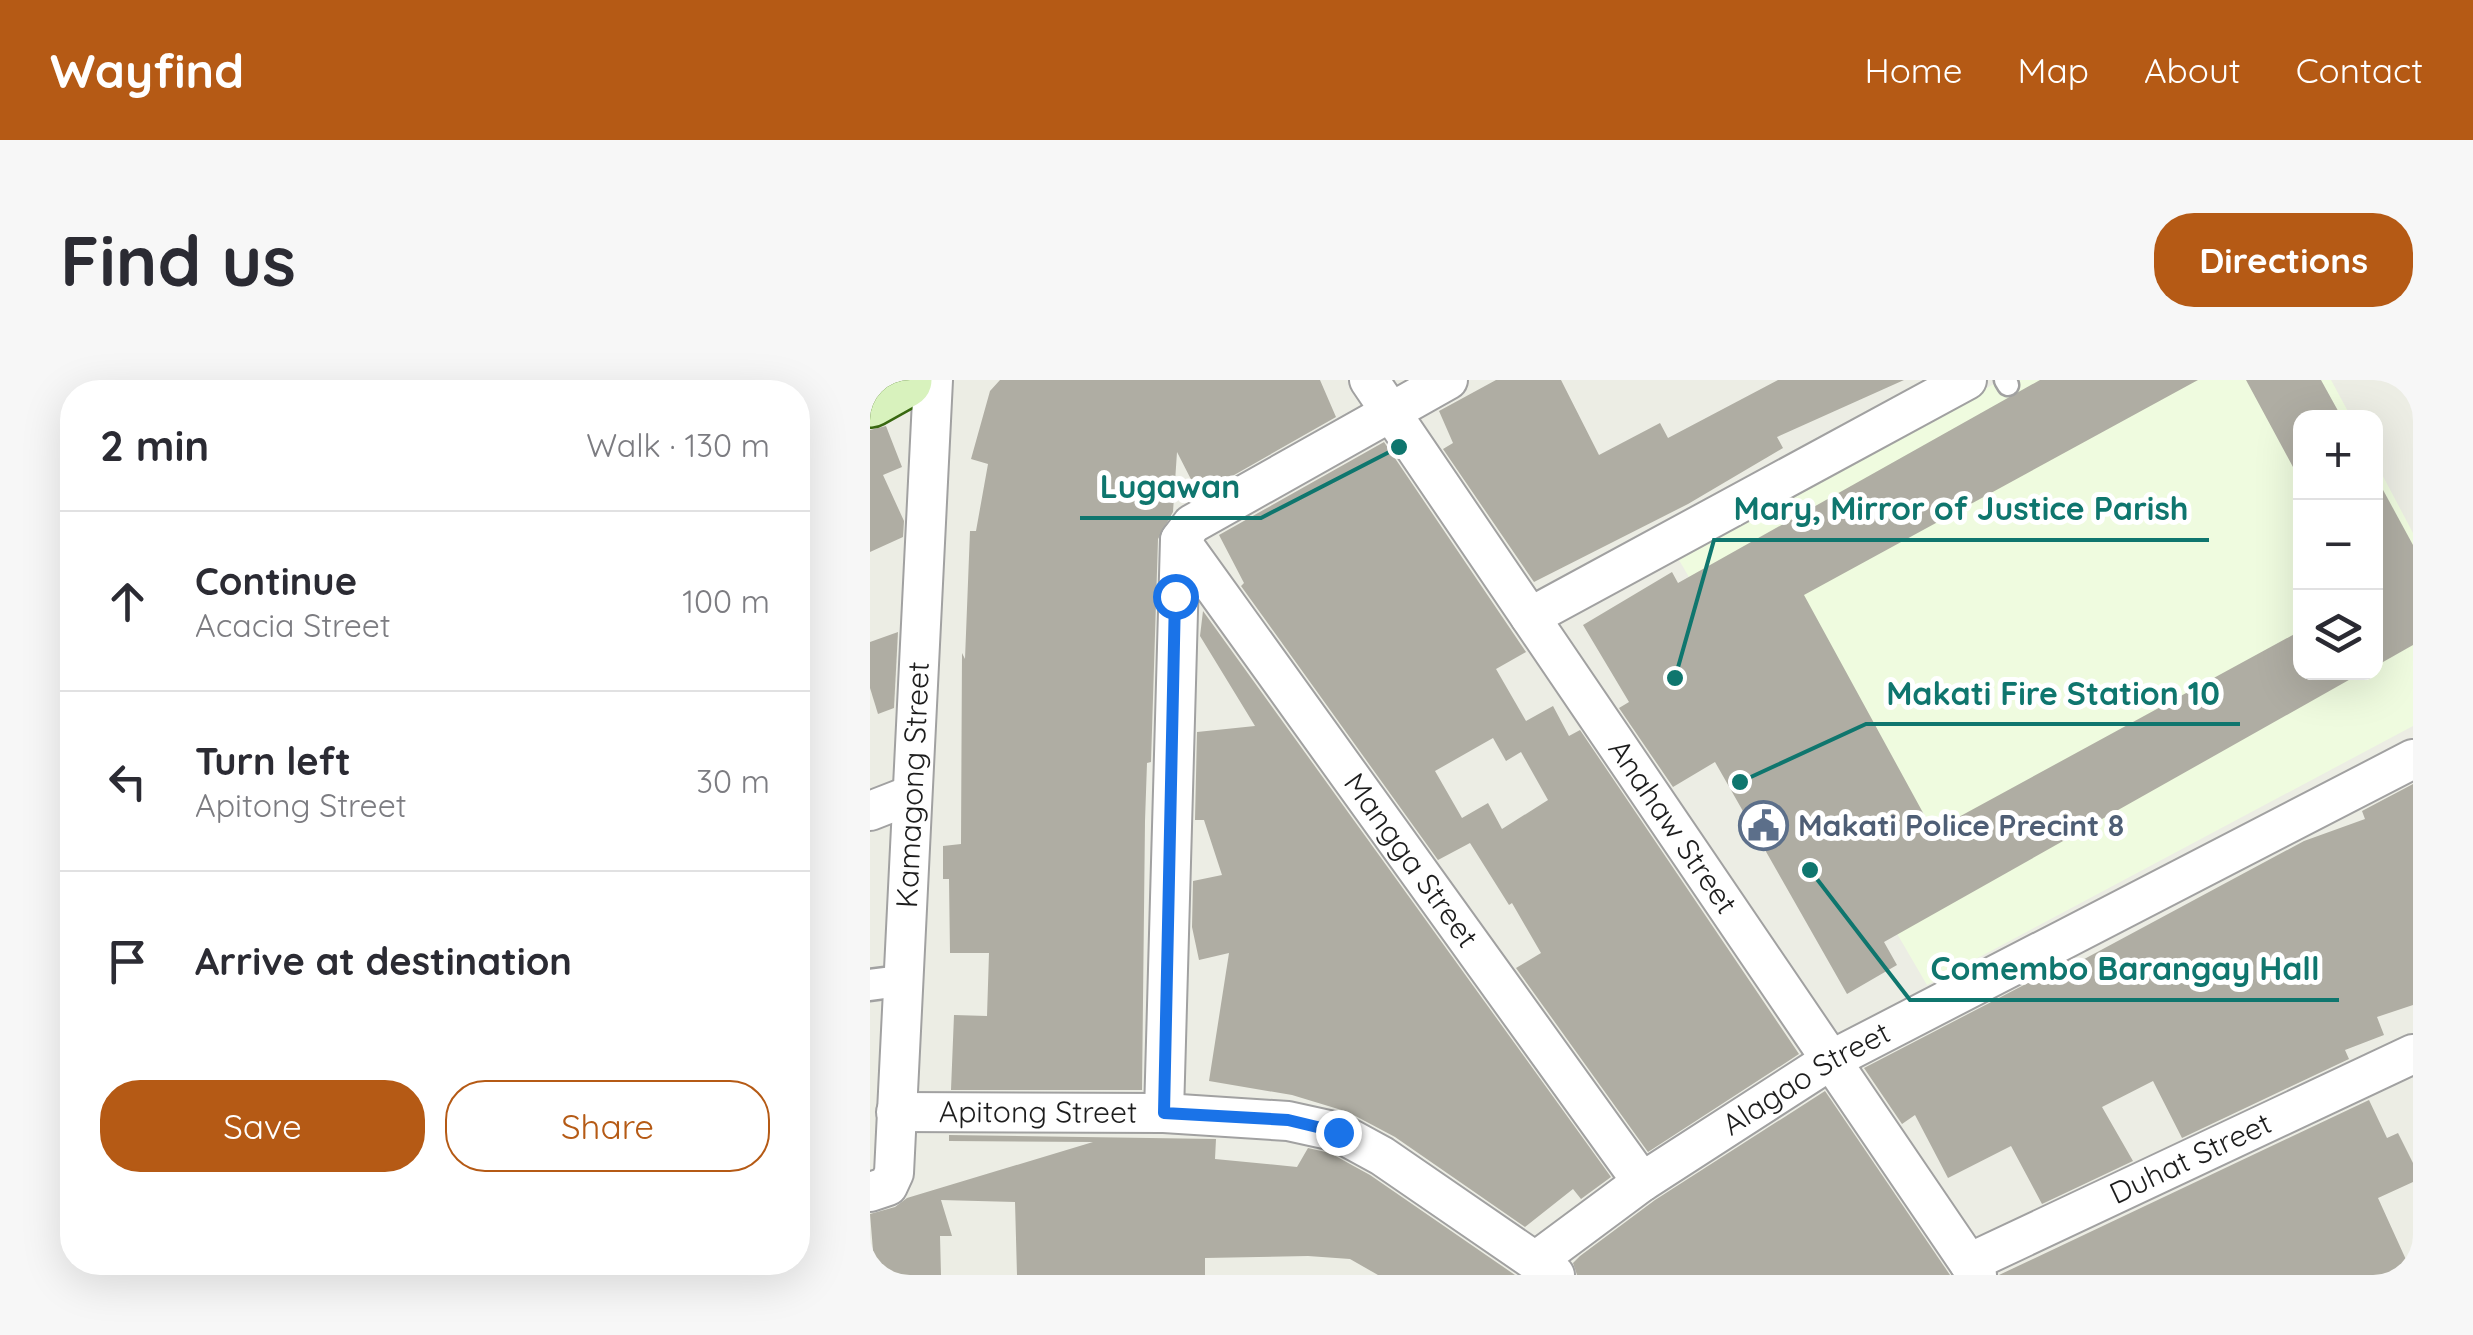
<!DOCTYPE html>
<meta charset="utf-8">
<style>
:root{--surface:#fff;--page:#f7f7f7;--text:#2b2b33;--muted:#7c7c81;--line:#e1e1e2;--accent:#b55a15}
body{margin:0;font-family:Quicksand,sans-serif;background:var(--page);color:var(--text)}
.controls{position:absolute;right:30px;top:30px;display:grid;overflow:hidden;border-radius:20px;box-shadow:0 10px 40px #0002}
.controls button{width:90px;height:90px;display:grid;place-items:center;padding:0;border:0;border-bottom:2px solid var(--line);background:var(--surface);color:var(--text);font:50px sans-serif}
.stop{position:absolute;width:30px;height:30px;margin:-22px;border:8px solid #1a73e8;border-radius:50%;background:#fff}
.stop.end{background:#1a73e8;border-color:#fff;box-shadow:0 2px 10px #0008}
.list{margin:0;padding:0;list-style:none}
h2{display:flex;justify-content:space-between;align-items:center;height:130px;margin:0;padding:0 40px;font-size:42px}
h2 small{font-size:32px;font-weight:400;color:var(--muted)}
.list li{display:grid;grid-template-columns:65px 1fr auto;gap:30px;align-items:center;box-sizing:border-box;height:180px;padding:0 40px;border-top:2px solid var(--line)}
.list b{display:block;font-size:38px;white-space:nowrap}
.list p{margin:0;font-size:32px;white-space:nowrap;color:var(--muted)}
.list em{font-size:32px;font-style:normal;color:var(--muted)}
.actions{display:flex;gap:20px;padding:30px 40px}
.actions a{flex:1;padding:22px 0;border:2px solid var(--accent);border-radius:40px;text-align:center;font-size:35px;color:var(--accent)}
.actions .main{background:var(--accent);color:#fff}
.icon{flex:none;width:55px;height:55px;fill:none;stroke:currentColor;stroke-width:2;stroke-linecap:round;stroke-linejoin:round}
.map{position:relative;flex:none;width:1543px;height:895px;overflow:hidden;border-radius:40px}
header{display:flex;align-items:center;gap:60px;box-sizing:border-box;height:140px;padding:0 50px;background:var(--accent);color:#fff}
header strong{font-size:48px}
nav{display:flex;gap:55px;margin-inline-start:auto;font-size:35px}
.intro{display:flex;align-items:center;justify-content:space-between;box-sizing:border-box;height:240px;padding:0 60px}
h1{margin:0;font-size:70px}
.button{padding:25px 45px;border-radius:40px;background:var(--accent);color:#fff;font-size:35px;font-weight:700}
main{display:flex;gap:60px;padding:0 60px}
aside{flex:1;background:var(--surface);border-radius:40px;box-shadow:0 10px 40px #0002}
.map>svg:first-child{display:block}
.education{fill:#effbdf}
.building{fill:#afada3;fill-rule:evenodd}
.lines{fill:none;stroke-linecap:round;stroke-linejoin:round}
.service-casing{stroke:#a1a1a1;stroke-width:25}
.pedestrian-casing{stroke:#a1a1a1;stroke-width:35}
.minor-casing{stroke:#a1a1a1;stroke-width:42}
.secondary-casing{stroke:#386810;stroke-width:60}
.service{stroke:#fff;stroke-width:20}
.pedestrian{stroke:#fff;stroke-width:30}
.minor{stroke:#fff;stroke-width:38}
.secondary{stroke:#d8f2bd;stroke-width:55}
.route{stroke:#1a73e8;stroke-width:12}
.labels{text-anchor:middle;stroke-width:10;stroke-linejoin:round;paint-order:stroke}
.street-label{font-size:30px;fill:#1d1d1d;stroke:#fff}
.service-label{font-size:30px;font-weight:bold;fill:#4e5e75;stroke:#fff;text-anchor:start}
.leader{fill:none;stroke:#0f766e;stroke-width:4}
.callout-dot{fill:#0f766e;stroke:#fff;stroke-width:4}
.callout-label{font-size:32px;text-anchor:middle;font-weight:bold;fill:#0f766e;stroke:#fff;stroke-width:10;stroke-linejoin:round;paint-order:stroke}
</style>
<header>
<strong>Wayfind</strong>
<nav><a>Home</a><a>Map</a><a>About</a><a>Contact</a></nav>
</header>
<div class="intro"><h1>Find us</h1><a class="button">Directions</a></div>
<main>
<aside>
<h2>2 min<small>Walk · 130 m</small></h2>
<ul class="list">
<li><svg class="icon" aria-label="ahead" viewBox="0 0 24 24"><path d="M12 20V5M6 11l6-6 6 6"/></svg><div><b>Continue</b><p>Acacia Street</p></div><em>100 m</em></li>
<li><svg class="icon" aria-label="left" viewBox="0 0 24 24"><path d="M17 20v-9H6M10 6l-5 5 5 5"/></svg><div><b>Turn left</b><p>Apitong Street</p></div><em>30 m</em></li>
<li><svg class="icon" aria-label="arrive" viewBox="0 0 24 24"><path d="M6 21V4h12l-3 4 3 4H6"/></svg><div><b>Arrive at destination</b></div></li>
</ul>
<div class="actions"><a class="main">Save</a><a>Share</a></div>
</aside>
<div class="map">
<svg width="1543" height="895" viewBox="0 0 1543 895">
<rect width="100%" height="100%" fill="#ecede4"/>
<!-- education -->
<path class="education" d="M1131,0h330l20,37 -51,1v254h76v-209l37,70v193l-486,259 -248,-425z"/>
<!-- building -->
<g class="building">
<path d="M130,0h320l16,37 -137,78 -22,-43 -4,60 -15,27 -7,223 -4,1 -2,58 -3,269h-191l3,-75 33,1 2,-63h-39l-1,-74h-6v-33l18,-2 1,-191 3,6 5,-128h6l12,-67 -17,-5 19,-68z"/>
<path d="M626,0h65l38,75 61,-32 8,15 110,-58h126l-127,57 6,11 -95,56 -154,78 -91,-133 10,-6 -14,-32z"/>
<path d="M1170,0h158l-394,215 129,236 367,-200v41h63l-479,270 13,23 -50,29 -132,-232 -42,25 -54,-79 10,-6 -46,-77 89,-53 6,11z"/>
<path d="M1376,0h75l21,38h-42v62z"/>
<path d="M16,46l16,41 -19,8 21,46 -1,16 -33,15v-122z"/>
<path d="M514,62l142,210 -30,17 30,52 27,-15 16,30 11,-6 219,324 -151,98 -132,-184 25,-15 -29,-50 -3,2 -39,-62 -32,17 -197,-274 3,-3 -25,-48zM623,358l13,23 15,-9 27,48 -46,29 -14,-26 -26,15 -27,-47z"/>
<path d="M1506,97l37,68v100l-37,21z"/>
<path d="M333,231l408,566 -30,22 -8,-10 -48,38 -130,-90 -47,-25 -56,-17 -83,-14 20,-128 -30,7 -7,-33 1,-46 29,-6 -18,-55h-9l2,-88 58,-6 -55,-90z"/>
<path d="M28,252l-4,76 -16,6 -8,-26v-46z"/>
<path d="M1543,404v221l-36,12 7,18 -39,15 4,9 -167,79 -29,-57 -51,26 31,54 -91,43 -31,-58 -63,32 -33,-63 -13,9 -38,-56 208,-108 3,4 229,-123 61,-22 -3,-8z"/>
<path d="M955,711l125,184h-373l-4,-12 7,-7 75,-56z"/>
<path d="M1499,720l18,38 11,-5 15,30v19l-35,16 35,77h-414z"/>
<path d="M79,755l267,4 -1,20 82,8 11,-19 22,5 40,22 145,100h-137l-28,-16 -42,-3 -103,2v17h-188l-2,-73 -74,-2 11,36h-12l1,39h-66l-5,-61 25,-7 12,-9 186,-56 -144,-1z"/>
</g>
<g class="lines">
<defs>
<path id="service" d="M1135,0l3,5"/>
<path id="pedestrian" d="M0,605l30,-4"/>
<g id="minor">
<path id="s1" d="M499,0l608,895"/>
<path id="s2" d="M310,160l462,642"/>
<path d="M660,237l437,-237"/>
<path d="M0,431l41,-16"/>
<path id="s3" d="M26,732l268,1 124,8 50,11 44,24 173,119"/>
<path d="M294,733l16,-573 12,-16 256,-144"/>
<path id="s4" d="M0,812l18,-6 6,-13 39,-793"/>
<path id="s5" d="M667,880l105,-78 189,-122 582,-301"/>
<path id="s6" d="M1099,883l444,-209"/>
</g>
<path id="secondary" d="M0,19l34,-19"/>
</defs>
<!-- service casing -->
<use href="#service" class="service-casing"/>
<!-- pedestrian casing -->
<use href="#pedestrian" class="pedestrian-casing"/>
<!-- minor casing -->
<use href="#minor" class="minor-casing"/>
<!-- secondary casing -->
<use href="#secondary" class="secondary-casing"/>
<!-- service -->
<use href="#service" class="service"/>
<!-- pedestrian -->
<use href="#pedestrian" class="pedestrian"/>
<!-- minor -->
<use href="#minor" class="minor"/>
<!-- secondary -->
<use href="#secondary" class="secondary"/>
</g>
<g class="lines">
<!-- route -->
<path class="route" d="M305,216l-11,517 124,7 50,12"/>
</g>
<!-- icons -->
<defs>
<symbol id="civic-ring" viewBox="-11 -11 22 22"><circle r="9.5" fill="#fff" stroke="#5c6f8a" stroke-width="1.5"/><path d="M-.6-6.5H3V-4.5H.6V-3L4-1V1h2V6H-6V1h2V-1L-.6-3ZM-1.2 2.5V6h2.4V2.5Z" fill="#5c6f8a"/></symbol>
</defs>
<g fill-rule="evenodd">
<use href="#civic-ring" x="866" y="418" width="55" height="55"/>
</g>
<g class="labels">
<!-- street labels -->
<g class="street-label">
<text dy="10" stroke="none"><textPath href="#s4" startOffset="422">Kamagong Street</textPath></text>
<text dy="10" stroke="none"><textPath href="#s1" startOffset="540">Anahaw Street</textPath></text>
<text dy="10" stroke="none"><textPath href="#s2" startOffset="395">Mangga Street</textPath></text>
<text dy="10" stroke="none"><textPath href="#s5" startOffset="325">Alagao Street</textPath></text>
<text dy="10" stroke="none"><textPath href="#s3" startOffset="142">Apitong Street</textPath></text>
<text dy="10" stroke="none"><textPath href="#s6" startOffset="245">Duhat Street</textPath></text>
</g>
<!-- service labels -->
<g class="service-label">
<text x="928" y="456">Makati Police Precint 8</text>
</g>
</g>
<!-- callouts -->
<path class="leader" d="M529 67L391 138H210M805 298L844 160H1339M870 402L996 344H1370M940 490L1040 620H1469"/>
<g class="callout-dot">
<circle cx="529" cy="67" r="10"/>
<circle cx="805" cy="298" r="10"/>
<circle cx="870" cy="402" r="10"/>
<circle cx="940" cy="490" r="10"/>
</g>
<g class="callout-label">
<text x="300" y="118">Lugawan</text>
<text x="1091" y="140">Mary, Mirror of Justice Parish</text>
<text x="1183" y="325">Makati Fire Station 10</text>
<text x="1255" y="600">Comembo Barangay Hall</text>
</g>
</svg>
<div class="controls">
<button>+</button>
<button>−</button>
<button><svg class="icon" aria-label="layers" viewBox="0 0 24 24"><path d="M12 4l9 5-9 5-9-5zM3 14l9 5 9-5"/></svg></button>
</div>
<div class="stop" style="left:305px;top:216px"></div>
<div class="stop end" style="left:468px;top:752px"></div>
</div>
</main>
